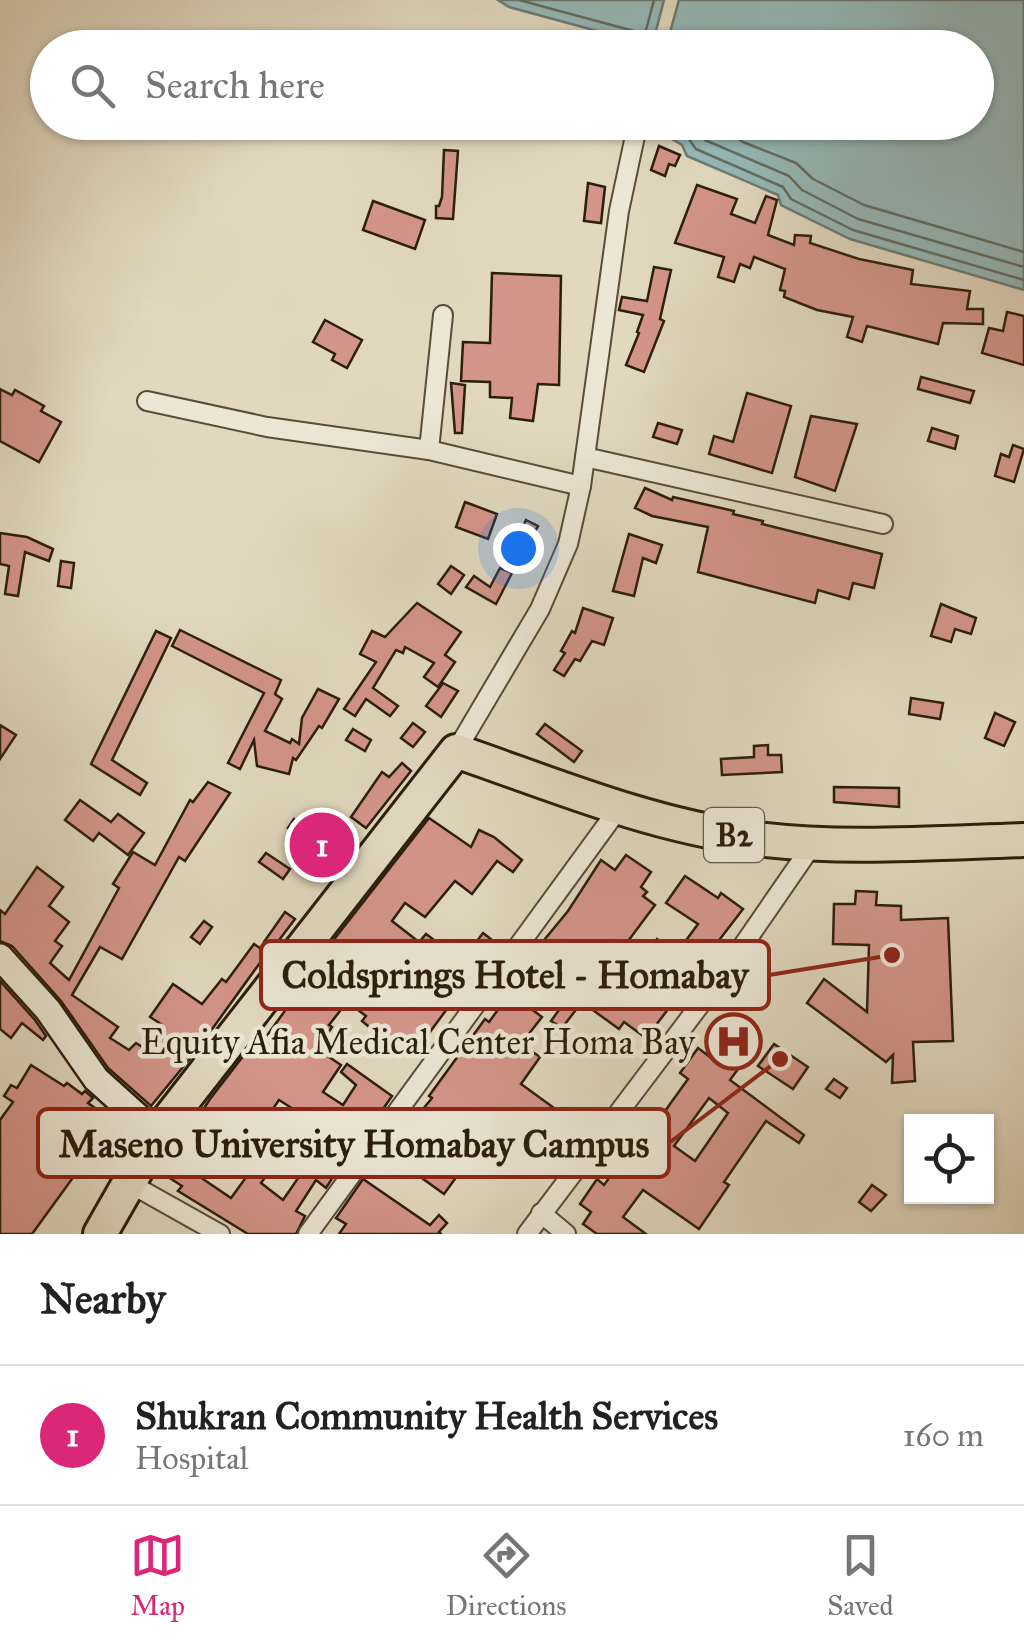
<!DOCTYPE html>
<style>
:root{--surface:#fff;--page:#f2f2f2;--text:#222;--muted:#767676;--line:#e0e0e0;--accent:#db2777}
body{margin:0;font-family:"IM FELL Great Primer",serif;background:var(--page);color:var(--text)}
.controls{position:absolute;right:30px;bottom:30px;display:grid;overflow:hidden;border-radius:0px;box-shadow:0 2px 8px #0004}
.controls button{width:90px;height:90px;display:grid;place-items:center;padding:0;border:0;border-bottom:2px solid var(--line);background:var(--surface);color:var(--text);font:50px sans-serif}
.you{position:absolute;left:518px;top:548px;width:35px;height:35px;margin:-25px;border:8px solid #fff;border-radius:50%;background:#1a73e8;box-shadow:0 0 0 15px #1a73e833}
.badge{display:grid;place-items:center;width:65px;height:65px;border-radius:50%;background:var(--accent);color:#fff;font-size:32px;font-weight:700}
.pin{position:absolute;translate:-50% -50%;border:5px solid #fff;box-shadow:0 2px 10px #0006}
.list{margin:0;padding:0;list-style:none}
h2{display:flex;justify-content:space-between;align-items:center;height:130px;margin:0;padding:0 40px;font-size:42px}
h2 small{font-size:32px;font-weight:400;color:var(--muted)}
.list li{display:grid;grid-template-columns:65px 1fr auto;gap:30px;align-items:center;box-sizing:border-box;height:140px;padding:0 40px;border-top:2px solid var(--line)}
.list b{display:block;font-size:38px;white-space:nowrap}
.list p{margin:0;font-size:32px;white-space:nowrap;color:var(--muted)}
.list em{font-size:32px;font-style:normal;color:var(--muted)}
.icon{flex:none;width:55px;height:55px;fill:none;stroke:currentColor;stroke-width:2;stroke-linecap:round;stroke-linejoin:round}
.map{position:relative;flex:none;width:1024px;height:1234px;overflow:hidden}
.search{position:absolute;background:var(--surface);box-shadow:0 2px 8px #0004;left:30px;right:30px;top:30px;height:110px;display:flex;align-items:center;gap:25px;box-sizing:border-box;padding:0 35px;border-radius:55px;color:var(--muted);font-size:38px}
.sheet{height:270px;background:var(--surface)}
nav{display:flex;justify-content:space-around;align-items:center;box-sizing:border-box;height:140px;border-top:2px solid var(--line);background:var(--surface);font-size:28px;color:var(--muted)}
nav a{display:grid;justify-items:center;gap:5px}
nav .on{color:var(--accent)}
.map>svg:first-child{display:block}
.water{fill:#95b9b8;stroke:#6b7b73;stroke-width:2.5}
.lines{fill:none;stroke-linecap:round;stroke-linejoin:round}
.shore{stroke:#606c62;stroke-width:2.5}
.building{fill:#d39589;stroke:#2c1e0c;stroke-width:2.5;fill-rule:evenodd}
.street-casing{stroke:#594c39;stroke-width:22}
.secondary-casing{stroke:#2c1e0c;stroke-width:30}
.highway-casing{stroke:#2c1e0c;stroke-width:38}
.street{stroke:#ece6d5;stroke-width:18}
.secondary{stroke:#ece6d5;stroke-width:25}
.highway{stroke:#e1d8bf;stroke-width:32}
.labels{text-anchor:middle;stroke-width:9;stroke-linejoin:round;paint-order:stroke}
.shield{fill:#ece6d5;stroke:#665a48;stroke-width:2.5}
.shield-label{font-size:32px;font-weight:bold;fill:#2c1e0c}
.poi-label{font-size:35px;fill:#2c1e0c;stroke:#ece6d5;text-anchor:end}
.leader{fill:none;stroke:#8f2418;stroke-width:4}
.callout-dot{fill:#8f2418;stroke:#ece6d5;stroke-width:4}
.callout{fill:#ece6d5;stroke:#8f2418;stroke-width:4}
.callout-label{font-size:38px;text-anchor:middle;font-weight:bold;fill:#2c1e0c}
</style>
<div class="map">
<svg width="1024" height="1234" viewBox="0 0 1024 1234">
<rect width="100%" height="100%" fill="#e1d8bf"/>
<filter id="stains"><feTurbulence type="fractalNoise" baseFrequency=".002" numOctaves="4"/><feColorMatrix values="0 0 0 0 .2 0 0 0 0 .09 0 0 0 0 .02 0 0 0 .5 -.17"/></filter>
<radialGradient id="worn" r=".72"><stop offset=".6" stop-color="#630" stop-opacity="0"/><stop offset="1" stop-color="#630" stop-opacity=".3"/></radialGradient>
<!-- water -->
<g class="water">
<path d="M498,0h166l-12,46 -143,-39z"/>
<path d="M679,0h345v290l-174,-51 -69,-34 -3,-10 -91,-39 -5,-11 -23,-14 -3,-8 320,-1v-74l-310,-1z"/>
</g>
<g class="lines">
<!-- shore -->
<g class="shore">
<path d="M519,0l122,33 5,-3 8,-30"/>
<path d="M667,122l21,16 8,11 87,38 8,12 62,31 171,50"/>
<path d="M687,122l18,18 84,36 13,14 56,29 166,48"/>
<path d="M711,122l32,20 53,21 17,16 51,26 160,47"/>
</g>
</g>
<!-- building -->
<g class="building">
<path d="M659,146l21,9 -5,11 -6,-2 -4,12 -14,-6z"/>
<path d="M444,150l14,1 -5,68 -17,-1v-12h3l3,-9z"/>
<path d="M588,183l17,4 -4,36 -17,-2z"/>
<path d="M697,185l40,14 -6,15 24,9 11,-27 11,4 -9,35 26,10 1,-10 16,1 -1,7 49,16 54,11 -2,14 59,7 -3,18h16v15l-40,-1 -5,21 -71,-18 -5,16 -15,-5 6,-20 -36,-7 -33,-13 1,-6 -5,-1 5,-21 -31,-12 -4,11 -10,-4 -6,18 -16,-5 6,-20 -49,-14z"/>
<path d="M373,201l52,19 -10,29 -52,-19z"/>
<path d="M654,267l17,3 -11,49 4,2 -20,51 -18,-7 13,-32 -2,-1 6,-17 -24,-5 3,-13 25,4z"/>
<path d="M492,273l69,3 -2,109 -21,-1 -5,37 -23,-3 2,-20 -22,-1v-15l-29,-1 2,-39 27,1z"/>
<path d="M1007,312l17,4v49l-42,-12 7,-25 14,3z"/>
<path d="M325,320l37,20 -15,28 -15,-8 3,-6 -22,-12z"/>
<path d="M921,377l53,14 -4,12 -52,-14z"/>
<path d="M451,383l14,2 -3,48h-7z"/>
<path d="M0,389l12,6 3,-5 29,16 -3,5 20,11 -22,40 -39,-21z"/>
<path d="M747,393l44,13 -19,67 -63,-19 5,-18 19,6z"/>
<path d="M811,416l46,8 -22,67 -40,-14z"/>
<path d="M658,423l24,7 -5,14 -24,-7z"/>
<path d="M932,428l26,8 -3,13 -27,-8z"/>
<path d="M1013,445l11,4 -10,33 -19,-6 6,-22 8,3z"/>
<path d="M645,488l27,12 1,-3 61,14 -1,3 30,7 -1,3 120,30 -8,34 -21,-5 -4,16 -31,-9 -3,13 -117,-31 10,-45 -56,-11 -17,-8z"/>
<path d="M465,502l32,12 -9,25 -32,-12z"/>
<path d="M526,520l12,6 -13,25 -11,-5z"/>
<path d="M0,533l27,4 26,12 -4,12 -24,-9 -7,44 -13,-2 4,-28 -9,-2z"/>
<path d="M629,534l33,11 -6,18 -13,-5 -9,38 -21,-5z"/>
<path d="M61,561l13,2 -3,25 -13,-2z"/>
<path d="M451,566l13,9 -13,19 -13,-10z"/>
<path d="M500,568l12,5 -16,31 -30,-17 8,-11 16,11z"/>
<path d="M417,603l44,29 -16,23 10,7 -17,25 -14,-10 10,-14 -29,-16 -2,6 -7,-3 -23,38 25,18 -8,10 -24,-17 -11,17 -11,-7 32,-47 -16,-8 12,-23 13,6z"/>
<path d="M941,604l35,14 -5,16 -16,-5 -4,13 -20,-6z"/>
<path d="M583,608l30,10 -9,27 -12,-4 -12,20 -5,-2 -11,17 -10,-6 11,-17 -4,-2 11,-20 3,2z"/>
<path d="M180,630l101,50 -6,14 7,5 -17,32 25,12 2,-4 7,5 3,-26 16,-29 21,10 -17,29 -3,-2 -23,34 -3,-2 -4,16 -32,-8 -3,-26 -14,29 -12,-6 36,-70 -92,-47z"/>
<path d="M156,631l15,7 -59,122 35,23 -7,12 -49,-31z"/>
<path d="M443,683l15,8 -17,26 -15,-11z"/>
<path d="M911,698l32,5 -3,16 -31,-5z"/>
<path d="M995,713l20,9 -11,24 -19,-8z"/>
<path d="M413,723l12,9 -12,15 -12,-9z"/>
<path d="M545,724l37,27 -8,11 -37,-28z"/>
<path d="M0,725l16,10 -16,24z"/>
<path d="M353,729l18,11 -6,11 -19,-11z"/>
<path d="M768,745v10h13l1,17 -60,3 -1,-16 33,-2v-11z"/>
<path d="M402,763l9,8 -45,57 -15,-11 31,-45 7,5z"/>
<path d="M208,782l22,11 -45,68 -6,-4 -57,102 -22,-12 -28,48 46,32 -8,11 19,12 7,-7 8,5 17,-24 -11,-7 23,-33 29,20 20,-25 4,3 28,-38 13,9 -70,97 -46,56 -43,-38 -47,-67 -49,-55 -12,-5v-31l5,4 32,-47 26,20 -14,19 20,16 -14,19 7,5 -12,17 19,17 50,-92 -6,-4 20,-32 22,13 35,-65 3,2z"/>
<path d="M834,787l65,1v19l-65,-5z"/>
<path d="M80,800l31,22 7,-8 26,19 -16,22 -29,-22 -6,8 -28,-21z"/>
<path d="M429,818l42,29 8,-17 15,7 28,23 -9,12 -16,-11 -25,33 -17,-13 -30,36 -20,-14 -13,18 27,21 7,-8 36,27 21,-28 13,10 -78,105 -18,-12 -6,9 -26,-19 -6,-5 4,-5 -19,-14 -18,23 3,2 -12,18 6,4 -3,4 18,12 -18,27 20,13 13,-20 -15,-13 6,-8 45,32 -20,29 -4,-3 -42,66 -10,-8 -20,31 9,5 -9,18h-48l-70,-43 4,-5 -14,-9 27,-41 -6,-5 21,-32 51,-66 5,4 44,-61 -3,-2zM279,1100l19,12 -29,40 -17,-13zM214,1149l33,27 -16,22 -34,-23zM281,1155l22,16 -20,29 -22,-17z"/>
<path d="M294,819l21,15 -6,9 -21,-15z"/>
<path d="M266,853l24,16 -7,10 -24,-17z"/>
<path d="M626,855l25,17 -10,15 6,5 -4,4 12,9 -53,71 -14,-11 -26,35 -12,-9 5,-8 -29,-21 42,-51 33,-51 14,10z"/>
<path d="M685,876l33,22 3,-5 22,16 -43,56 -21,-15 19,-26 -32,-21z"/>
<path d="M856,891l21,1 -1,13 25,1v14l47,-2 5,123 -40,1 2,39 -23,2 1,-28 -7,7 -79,-59 17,-24 43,33 2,-67 -36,-1 1,-40h21z"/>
<path d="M285,912l10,7 -22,29 -9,-6z"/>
<path d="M204,921l8,6 -12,17 -9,-7z"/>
<path d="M657,939l16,11 -19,27 25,18 -33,43 -22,-16 -5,7 -29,-21 19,-26 11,8z"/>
<path d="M0,981l35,39 11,16 -3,4 -21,-17 -11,15 -11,-9z"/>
<path d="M510,993l32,24 -21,27 19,13 -19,27 62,45 -18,26 -61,-44 -10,13 -7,-5 -14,18 8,6 -37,51 -57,-41 45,-55 -3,-2 56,-77 4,3z"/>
<path d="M564,1003l11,8 -13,17 -11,-7z"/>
<path d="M774,1044l34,23 -15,22 -35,-23z"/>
<path d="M698,1048l16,12 8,-10 19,15 -11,15 74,55 -5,8 -33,-22 -42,61 5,3 -30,44 -56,-39 -20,27 23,17h-49l-14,-10 8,-12 -11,-8 17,-25 7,6 51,-70 5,3 28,-39 -8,-6zM709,1098l19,15 -33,48 -21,-15z"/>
<path d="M31,1065l33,21 3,-3 15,11 3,-3 8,7 -5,5 24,17 2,-3 14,12 -8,9 -11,-10 -77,106h-32v-114l13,-18 -9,-6 7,-11 6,3z"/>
<path d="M834,1079l13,9 -7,10 -14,-9z"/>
<path d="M363,1179l67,46 9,-10 8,8 -8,9 2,2h-102l7,-10 -10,-6z"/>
<path d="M872,1185l14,10 -15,16 -12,-9z"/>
</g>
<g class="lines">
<defs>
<g id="street">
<path d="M147,401l120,26 162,23 152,36"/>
<path d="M429,450l14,-135"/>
<path d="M585,457l298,67"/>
<path d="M456,751l84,-142 28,-65 13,-58 38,-275 19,-89"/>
<path d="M129,1183l91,51"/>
<path d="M541,1213l25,21"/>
<path d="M308,1234l311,-426"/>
<path d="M527,1234l197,-261 89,-129"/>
</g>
<path id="secondary" d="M0,957l48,53 48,69 61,55"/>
<path id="highway" d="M100,1234l57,-100 299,-383c96,33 191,73 293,87 90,12 184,5 275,2"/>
</defs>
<!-- street casing -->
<use href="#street" class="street-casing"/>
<!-- secondary casing -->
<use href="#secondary" class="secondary-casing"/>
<!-- highway casing -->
<use href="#highway" class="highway-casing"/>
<!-- street -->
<use href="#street" class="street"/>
<!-- secondary -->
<use href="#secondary" class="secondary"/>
<!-- highway -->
<use href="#highway" class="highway"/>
</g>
<!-- icons -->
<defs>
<symbol id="hospital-ring" viewBox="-11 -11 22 22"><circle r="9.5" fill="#ece6d5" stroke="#8f2418" stroke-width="1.5"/><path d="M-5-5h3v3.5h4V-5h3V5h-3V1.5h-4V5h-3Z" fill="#8f2418"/></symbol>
</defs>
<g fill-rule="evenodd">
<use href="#hospital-ring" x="702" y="1010" width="63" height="63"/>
</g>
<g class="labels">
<!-- shield labels -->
<rect class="shield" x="704" y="808" width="60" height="54" rx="8"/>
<g class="shield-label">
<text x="734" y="846">B2</text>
</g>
<!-- poi labels -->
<g class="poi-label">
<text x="695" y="1054">Equity Afia Medical Center Homa Bay</text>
</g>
</g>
<!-- callouts -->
<path class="leader" d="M892 955L769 975M780 1059L669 1143"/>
<g class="callout-dot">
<circle cx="892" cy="955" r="10"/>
<circle cx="780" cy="1059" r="10"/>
</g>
<g class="callout">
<rect x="261" y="941" width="508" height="68" rx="10"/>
<rect x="38" y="1109" width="631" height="68" rx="10"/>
</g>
<g class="callout-label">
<text x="515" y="988">Coldsprings Hotel - Homabay</text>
<text x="354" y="1157">Maseno University Homabay Campus</text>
</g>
<rect width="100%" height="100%" filter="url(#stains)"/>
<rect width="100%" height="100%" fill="url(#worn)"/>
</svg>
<div class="controls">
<button><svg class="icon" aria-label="locate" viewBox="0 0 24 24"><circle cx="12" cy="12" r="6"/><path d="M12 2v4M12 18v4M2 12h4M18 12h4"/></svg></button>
</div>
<div class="you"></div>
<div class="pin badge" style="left:322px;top:845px">1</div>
<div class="search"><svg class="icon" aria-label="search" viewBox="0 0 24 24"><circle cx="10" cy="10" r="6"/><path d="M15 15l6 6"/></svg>Search here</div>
</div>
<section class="sheet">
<h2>Nearby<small></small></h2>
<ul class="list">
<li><span class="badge">1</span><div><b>Shukran Community Health Services</b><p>Hospital</p></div><em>160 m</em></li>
</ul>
</section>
<nav>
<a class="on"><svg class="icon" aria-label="map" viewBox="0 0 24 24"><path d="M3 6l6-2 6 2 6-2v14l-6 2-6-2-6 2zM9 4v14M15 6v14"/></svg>Map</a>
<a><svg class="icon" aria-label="directions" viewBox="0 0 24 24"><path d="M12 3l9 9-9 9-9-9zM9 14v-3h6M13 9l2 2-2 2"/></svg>Directions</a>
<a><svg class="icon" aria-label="saved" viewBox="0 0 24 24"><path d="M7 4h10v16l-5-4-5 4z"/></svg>Saved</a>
</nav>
